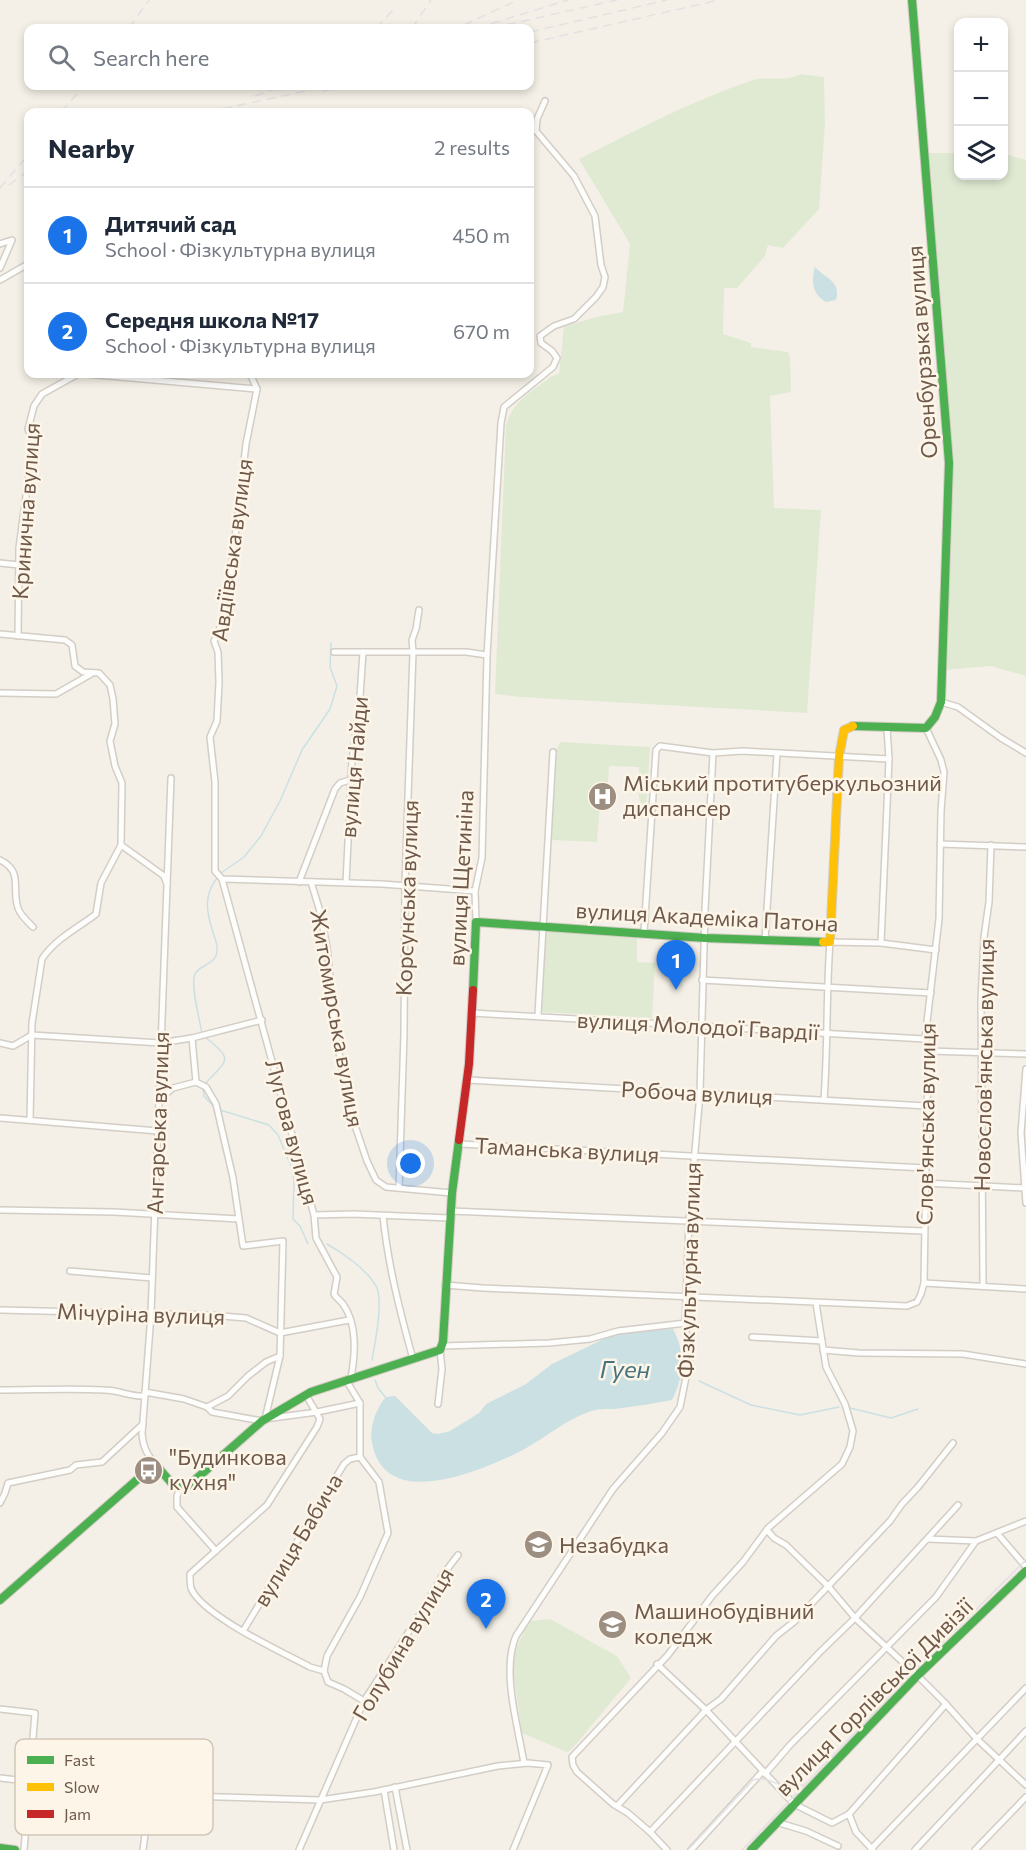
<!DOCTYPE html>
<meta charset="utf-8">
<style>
:root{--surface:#fff;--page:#f6f6f7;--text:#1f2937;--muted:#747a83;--line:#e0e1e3;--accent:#1a73e8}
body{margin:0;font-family:Commissioner,sans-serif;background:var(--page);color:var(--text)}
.controls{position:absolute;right:18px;top:18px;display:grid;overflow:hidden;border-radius:12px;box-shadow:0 3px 9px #0003}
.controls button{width:54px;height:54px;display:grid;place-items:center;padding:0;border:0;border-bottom:2px solid var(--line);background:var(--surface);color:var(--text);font:30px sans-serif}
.you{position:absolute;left:411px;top:1164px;width:21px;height:21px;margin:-15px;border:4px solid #fff;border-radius:50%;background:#1a73e8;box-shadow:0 0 0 9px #1a73e833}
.badge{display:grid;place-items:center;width:39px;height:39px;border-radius:50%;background:var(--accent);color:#fff;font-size:20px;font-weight:700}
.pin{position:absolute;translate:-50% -50px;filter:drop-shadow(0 2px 3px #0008)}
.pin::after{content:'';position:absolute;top:32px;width:21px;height:18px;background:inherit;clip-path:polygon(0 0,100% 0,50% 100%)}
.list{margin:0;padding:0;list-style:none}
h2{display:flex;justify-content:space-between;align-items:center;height:78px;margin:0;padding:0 24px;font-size:26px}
h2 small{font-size:20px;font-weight:400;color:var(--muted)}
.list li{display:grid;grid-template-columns:39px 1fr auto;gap:18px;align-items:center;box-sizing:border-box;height:96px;padding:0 24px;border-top:2px solid var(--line)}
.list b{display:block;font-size:22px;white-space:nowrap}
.list p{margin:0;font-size:20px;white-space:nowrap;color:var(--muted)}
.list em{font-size:20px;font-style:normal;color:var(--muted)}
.icon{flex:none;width:33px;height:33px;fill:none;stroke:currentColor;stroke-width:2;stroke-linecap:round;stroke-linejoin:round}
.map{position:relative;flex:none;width:1026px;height:1850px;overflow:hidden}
.search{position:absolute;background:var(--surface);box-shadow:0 3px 9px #0003;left:24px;top:24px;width:510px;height:66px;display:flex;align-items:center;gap:15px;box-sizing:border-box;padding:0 21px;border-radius:12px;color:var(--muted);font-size:22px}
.panel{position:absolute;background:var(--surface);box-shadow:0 3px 9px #0003;left:24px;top:108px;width:510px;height:270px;border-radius:12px}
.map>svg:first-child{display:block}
.green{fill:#e0ead3}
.water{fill:#cbe0e3}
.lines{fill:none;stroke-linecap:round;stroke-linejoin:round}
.stream{stroke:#cbe0e3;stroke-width:1.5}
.street-casing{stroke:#d3cdc6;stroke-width:8}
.fast-casing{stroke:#d2ccc4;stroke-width:10}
.slow-casing{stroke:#d2ccc4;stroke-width:10}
.jam-casing{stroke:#d2ccc4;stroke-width:10}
.street{stroke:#fdfdfb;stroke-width:5}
.fast{stroke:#4caf50;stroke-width:8}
.slow{stroke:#ffc107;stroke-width:8}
.jam{stroke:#c62828;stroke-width:8}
.tram{stroke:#e3e1e3;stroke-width:1.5}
.rail{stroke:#e3e1e3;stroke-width:1.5;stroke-dasharray:9 6;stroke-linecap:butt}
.labels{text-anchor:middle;stroke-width:5;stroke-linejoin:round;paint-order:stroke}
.street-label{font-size:22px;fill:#6e594b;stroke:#fdf5e7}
.poi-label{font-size:22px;fill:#6e594b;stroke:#fdf5e7;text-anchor:start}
.water-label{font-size:24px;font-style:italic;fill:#477480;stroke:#fdf5e7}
.key{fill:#fdf5e7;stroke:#d2c6b8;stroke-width:1.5}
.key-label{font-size:16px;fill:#6e594b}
</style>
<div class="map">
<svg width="1026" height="1850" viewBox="0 0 1026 1850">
<rect width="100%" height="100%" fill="#f4f0e7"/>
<!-- green -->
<g class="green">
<path d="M800,74l24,3 1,47 -6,85 -36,39 -15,-3 -3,11 -28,32h-13l-1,46 28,9v4l37,5 2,4 1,36 -21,4 4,112 47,2 -14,203 -286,-16 -26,-3 11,-269c7,-25 27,-34 46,-49l7,-2 5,-47 32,-10 27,-5 7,-68 -51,-85c56,-28 112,-58 171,-78 17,-6 35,2 50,-7z"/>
<path d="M957,142l1,1v33h46v-22l22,6v516l-35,-10 -46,4 7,-207 -23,-310h27z"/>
<path d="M560,742l90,5 -4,65c-11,-10 -7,-31 -7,-45l-30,-1 -2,39h-7l-3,37 -46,-2 5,-89z"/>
<path d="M545,929l92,5v28l18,1 -3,55 -110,-6z"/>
<path d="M670,943l19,2 -1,14 -19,-1z"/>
<path d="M550,1619l67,37 14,22 -60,72 -4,2 -45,-19 -9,-62 2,-20 14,-30z"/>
</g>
<!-- water -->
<g class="water">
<path d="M815,267c9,11 27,14 21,33l-10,2c-14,-8 -15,-21 -11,-35z"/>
<path d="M673,1329c13,24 11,47 -1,71 -17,3 -33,6 -50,8 -9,2 -18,0 -27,2 -28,7 -54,32 -80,44 -40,19 -130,57 -143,-11 -3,-15 4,-35 14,-46l9,-1 37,37 6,1 12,-3 29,-18 7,-9 40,-20 26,-20 60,-29 33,-5z"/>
</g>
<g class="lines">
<!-- stream -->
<g class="stream">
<path d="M221,873l23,-16 17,-21 19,-35 22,-51 28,-41 7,-23 -7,-19 1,-24"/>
<path d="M202,1033c-2,-12 -12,-48 -7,-59 5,-10 21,-9 22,-23 1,-8 -3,-14 -5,-22 -6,-19 -8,-36 6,-52"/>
<path d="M205,1037c31,24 21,23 0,47"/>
<path d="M203,1089l1,7 11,12"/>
<path d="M220,1110l49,15 9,10 14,33 2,13 -1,38 7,7 8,18"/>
<path d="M327,1244c16,9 42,27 50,44 6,16 -2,55 -5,72"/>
<path d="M375,1380l3,8 9,11"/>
<path d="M699,1381l52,24 49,10 39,-8"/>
<path d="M850,1408l41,10 27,-9"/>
</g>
<defs>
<g id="street">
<path d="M0,244l12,-4 -12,28"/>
<path d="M0,280l28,-16"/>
<path d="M86,374l171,15"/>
<path d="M250,374l7,15 -11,55 -20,170 -12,27 4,11 1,30 -2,39 -7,16 5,45v89l7,8 160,5 93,7"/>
<path d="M0,563l19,2"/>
<path d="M0,634l65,6 7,5 3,21 8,6 16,1 11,12 3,14 2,25 -5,17 5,25 7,17 -1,62 43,31 3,8"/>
<path d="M18,636l1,-88 12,-89 1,-20 -4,-10 6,-23 8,-12 36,-20"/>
<path d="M334,652h132l21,3"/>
<path d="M0,693l56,1 35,-20"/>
<path d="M941,702l17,5 43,31 25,15"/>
<path d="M940,844l86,3"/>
<path d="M0,860c24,12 11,28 18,48 2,7 10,14 15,19"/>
<path d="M222,879l92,336 2,23 21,39 -3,17c2,4 6,6 9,10 15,21 12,51 8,74"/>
<path d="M299,882l36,-93 5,-6 10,-3"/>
<path d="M311,882l8,26 8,39 9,90 14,74 17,50 9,19 10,7 66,6"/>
<path d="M346,883l6,-123 7,-49 4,-59"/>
<path d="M476,922l-1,-31 7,-33 5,-203 14,-232 3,-16 49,-40 4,-9 -5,-7 -11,-8 -1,-7 14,-10 20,-7 22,-22 7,-10 2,-10 -4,-12 -6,-49 -21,-40 -38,-45 1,-12 8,-18"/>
<path d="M644,932l12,-182 4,-4 53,7 30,-2 146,8"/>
<path d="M765,940l12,-186"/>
<path d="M881,943l8,-184 -2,-31"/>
<path d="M702,980l229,13"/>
<path d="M472,1013l453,26"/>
<path d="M538,1015l15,-263"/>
<path d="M192,1038l4,44"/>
<path d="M0,1043l13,3 19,-11 128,8 32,-5 70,-18"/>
<path d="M929,1051l97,3"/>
<path d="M1026,1069l-5,64 5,70"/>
<path d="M468,1080l459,26"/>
<path d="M159,1099l14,-11 23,-6 10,5 10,17 17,74 10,68 40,-5 -3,115 -15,63 52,-7 43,-9"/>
<path d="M824,1099c4,-52 2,-104 6,-157l51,1 55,7"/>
<path d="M0,1118l158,13"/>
<path d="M30,1120l2,-97 10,-64c13,-20 36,-31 54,-45l5,-31 20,-38"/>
<path d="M460,1144l465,24"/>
<path d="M925,1183l99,5"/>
<path d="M399,1188l5,-154 1,-149 8,-233 -1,-12 4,-11 3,-19"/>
<path d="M0,1210l114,2 125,7"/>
<path d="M451,1211l472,20"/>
<path d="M314,1215l39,-1 97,4"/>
<path d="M383,1216c5,49 17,96 30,143"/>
<path d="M70,1271l82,7"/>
<path d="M924,1283l102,6"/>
<path d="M445,1285l38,3 424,18 10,-4 4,-8 3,-11 3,-177 2,-55 -4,-12 14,-120 2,-108 3,-39 -3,-12 -15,-32"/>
<path d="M983,1285l-2,-284 3,-64 5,-35 2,-57"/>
<path d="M0,1310l210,5 36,3 34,15"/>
<path d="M280,1333l69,-13"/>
<path d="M752,1337l70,4"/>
<path d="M442,1346l107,-3 41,-4 28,-8 68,-8"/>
<path d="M823,1350l36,3 104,1 63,10"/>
<path d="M346,1380l14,23v54"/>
<path d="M0,1390c34,0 69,-2 104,0 16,0 25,7 41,6"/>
<path d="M145,1392l39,7 23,8 21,-11 20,-20 18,-14 14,-6"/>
<path d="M306,1395l14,24 -3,8 -50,78 -77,69c0,4 0,11 1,14 10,27 93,65 119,79l14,4"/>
<path d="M438,1404l4,-35 -2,-19"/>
<path d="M207,1407l5,5 50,9"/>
<path d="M155,1464c-8,-10 -12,-17 -13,-30l9,-120 20,-536"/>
<path d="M180,1488l-3,8v11l39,44"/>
<path d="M0,1503l5,-10 3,-10 62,-13 6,-5 26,-3 41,-38"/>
<path d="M767,1530l7,8 12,7 42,41 27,32 66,61 23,23 33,37 49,46"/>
<path d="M997,1533l29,34"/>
<path d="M928,1539l48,2"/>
<path d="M243,1631l101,-167 6,-5 10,-2"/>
<path d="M657,1664l49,46 88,94 38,19 17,-9 7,18 17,18"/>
<path d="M324,1671l3,-15 33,-59 28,-64 -9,-51 -19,-25"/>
<path d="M324,1671l4,11 16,7 20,12"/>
<path d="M0,1709l35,4 -11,137"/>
<path d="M524,1763c-6,-37 -23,-92 -8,-127l97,-147 49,-56 18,-26 10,-50 -5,-31 4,-105 11,-128 5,-183 8,-157"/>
<path d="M765,1774l25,-29 146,-148 40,-56 50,-20"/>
<path d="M0,1778l150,17 170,5 54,-8 124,-26 30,-3 20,2 -35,85"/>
<path d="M395,1787l12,63"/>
<path d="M384,1790l10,60"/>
<path d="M617,1806l89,-96 15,-11 55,-63 19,-15 95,-100 12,-17 16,-17 35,-44"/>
<path d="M849,1814l97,-110"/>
<path d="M776,1822l30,9 32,15"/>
<path d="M650,1832l169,-179 36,-35 103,-113"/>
<path d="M871,1849l155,-161"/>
<path d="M143,1850l7,-55"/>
<path d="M299,1850l65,-149 53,-82 25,-43 16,-21"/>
<path d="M667,1850l-17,-18 -22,-19 -15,-9 -36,-32 -4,-7 -1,-8 96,-102 44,-59 31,-34 25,-34 74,-64 8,-17 3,-16 -8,-27 -19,-37 -10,-64"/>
<path d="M691,1850l72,-79"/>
<path d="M915,1850l111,-119"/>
<path d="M975,1850l51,-53"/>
</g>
<g id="fast">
<path d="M853,726l73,2 9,-11 6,-15 8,-239 -37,-463"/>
<path d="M473,990l3,-68 229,16 118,4"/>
<path d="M0,1600l155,-136 20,23 13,-1 74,-65 49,-29 129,-42 3,-8 9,-149 7,-53"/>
<path d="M0,1848l15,2"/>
<path d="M751,1850l166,-174 109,-105"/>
</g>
<path id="slow" d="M823,942h7l9,-185 5,-27 9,-4"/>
<path id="jam" d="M459,1140l10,-76 4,-74"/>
</defs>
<!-- street casing -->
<use href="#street" class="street-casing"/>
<!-- fast casing -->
<use href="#fast" class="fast-casing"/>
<!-- slow casing -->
<use href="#slow" class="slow-casing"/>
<!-- jam casing -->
<use href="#jam" class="jam-casing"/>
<!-- street -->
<use href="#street" class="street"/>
<!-- fast -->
<use href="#fast" class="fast"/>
<!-- slow -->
<use href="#slow" class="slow"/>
<!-- jam -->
<use href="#jam" class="jam"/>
<!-- tram -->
<g class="tram">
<path d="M688,1850l65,-70c20,-6 29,15 51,4"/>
<path d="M742,1850l171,-178 113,-112"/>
</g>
<!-- rail -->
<g class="rail">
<path d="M464,25l54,-25"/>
<path d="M129,28l20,-28"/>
<path d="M376,28l20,-21"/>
<path d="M412,28l19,-28"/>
<path d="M477,28l91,-28"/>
<path d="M492,28l125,-28"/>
<path d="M530,32l137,-32"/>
<path d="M530,43l189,-43"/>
<path d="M323,91l23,-5"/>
<path d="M255,96l28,-10"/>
<path d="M61,112l23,-26"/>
<path d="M208,112l121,-26"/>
<path d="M9,185l19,-14"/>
<path d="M0,188l28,-33"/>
</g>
</g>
<!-- icons -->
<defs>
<symbol id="hospital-disc" viewBox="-11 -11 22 22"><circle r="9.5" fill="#9d8e82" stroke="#fdf5e7"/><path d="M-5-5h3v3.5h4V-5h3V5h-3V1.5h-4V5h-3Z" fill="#fff"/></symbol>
<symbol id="bus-disc" viewBox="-11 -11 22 22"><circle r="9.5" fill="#9d8e82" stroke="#fdf5e7"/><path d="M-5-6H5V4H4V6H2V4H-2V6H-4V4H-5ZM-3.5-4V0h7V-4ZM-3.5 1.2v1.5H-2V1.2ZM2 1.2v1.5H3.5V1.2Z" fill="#fff"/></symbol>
<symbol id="school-disc" viewBox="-11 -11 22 22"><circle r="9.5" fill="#9d8e82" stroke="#fdf5e7"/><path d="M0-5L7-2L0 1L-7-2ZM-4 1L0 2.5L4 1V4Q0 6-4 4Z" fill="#fff"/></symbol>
<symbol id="university-disc" viewBox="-11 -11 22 22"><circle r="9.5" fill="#9d8e82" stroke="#fdf5e7"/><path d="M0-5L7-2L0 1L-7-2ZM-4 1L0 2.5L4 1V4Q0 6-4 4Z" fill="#fff"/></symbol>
</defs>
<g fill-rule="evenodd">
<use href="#hospital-disc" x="586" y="780" width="33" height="33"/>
<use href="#bus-disc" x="132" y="1454" width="33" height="33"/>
<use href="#school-disc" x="522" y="1528" width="33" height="33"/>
<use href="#university-disc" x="596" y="1608" width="33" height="33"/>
</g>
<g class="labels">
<!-- street labels -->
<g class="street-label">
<text transform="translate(922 352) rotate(-94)" y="8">Оренбурзька вулиця</text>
<text transform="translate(26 511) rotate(-86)" y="8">Кринична вулиця</text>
<text transform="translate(232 550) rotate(-82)" y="8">Авдіївська вулиця</text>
<text transform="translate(354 767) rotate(-85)" y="8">вулиця Найди</text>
<text transform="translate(461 878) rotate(-87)" y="8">вулиця Щетиніна</text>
<text transform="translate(407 898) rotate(-88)" y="8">Корсунська вулиця</text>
<text transform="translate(707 917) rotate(3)" y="8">вулиця Академіка Патона</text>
<text transform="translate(337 1018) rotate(80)" y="8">Житомирська вулиця</text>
<text transform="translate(698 1026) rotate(3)" y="8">вулиця Молодої Гвардії</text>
<text transform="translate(984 1065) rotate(-89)" y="8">Новослов'янська вулиця</text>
<text transform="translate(697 1093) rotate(3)" y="8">Робоча вулиця</text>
<text transform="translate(158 1123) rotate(-88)" y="8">Ангарська вулиця</text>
<text transform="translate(926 1124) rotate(-89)" y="8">Слов'янська вулиця</text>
<text transform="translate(292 1132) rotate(75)" y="8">Лугова вулиця</text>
<text transform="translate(567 1150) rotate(3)" y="8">Таманська вулиця</text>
<text transform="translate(689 1270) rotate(-88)" y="8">Фізкультурна вулиця</text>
<text transform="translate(141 1314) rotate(2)" y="8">Мічуріна вулиця</text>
<text transform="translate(298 1540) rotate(-59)" y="8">вулиця Бабича</text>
<text transform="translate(403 1644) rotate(-59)" y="8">Голубина вулиця</text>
<text transform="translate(874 1697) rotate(-45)" y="8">вулиця Горлівської Дивізії</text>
</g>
<!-- poi labels -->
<g class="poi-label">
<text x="623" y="791">Міський протитуберкульозний<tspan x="623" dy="25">диспансер</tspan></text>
<text x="169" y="1465">"Будинкова<tspan x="169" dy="25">кухня"</tspan></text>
<text x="559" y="1553">Незабудка</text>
<text x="634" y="1619">Машинобудівний<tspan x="634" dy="25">коледж</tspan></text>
</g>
<!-- water labels -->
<g class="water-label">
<text x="625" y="1378">Гуен</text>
</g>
</g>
<!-- legend -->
<rect x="15" y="1739" width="198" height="96" rx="9" class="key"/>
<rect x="27" y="1756" width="27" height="8" fill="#4caf50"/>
<rect x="27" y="1783" width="27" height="8" fill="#ffc107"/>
<rect x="27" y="1810" width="27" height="8" fill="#c62828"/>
<g class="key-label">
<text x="64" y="1766">Fast</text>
<text x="64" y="1793">Slow</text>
<text x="64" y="1820">Jam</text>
</g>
</svg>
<div class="controls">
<button>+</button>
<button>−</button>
<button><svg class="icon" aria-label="layers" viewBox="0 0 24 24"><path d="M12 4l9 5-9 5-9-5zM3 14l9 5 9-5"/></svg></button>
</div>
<div class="you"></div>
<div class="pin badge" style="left:676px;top:990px">1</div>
<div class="pin badge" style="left:486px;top:1629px">2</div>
<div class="search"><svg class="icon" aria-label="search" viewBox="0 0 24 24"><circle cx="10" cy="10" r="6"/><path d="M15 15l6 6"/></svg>Search here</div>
<section class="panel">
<h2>Nearby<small>2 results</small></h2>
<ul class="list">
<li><span class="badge">1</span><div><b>Дитячий сад</b><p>School · Фізкультурна вулиця</p></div><em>450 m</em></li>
<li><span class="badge">2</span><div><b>Середня школа №17</b><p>School · Фізкультурна вулиця</p></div><em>670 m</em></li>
</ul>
</section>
</div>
